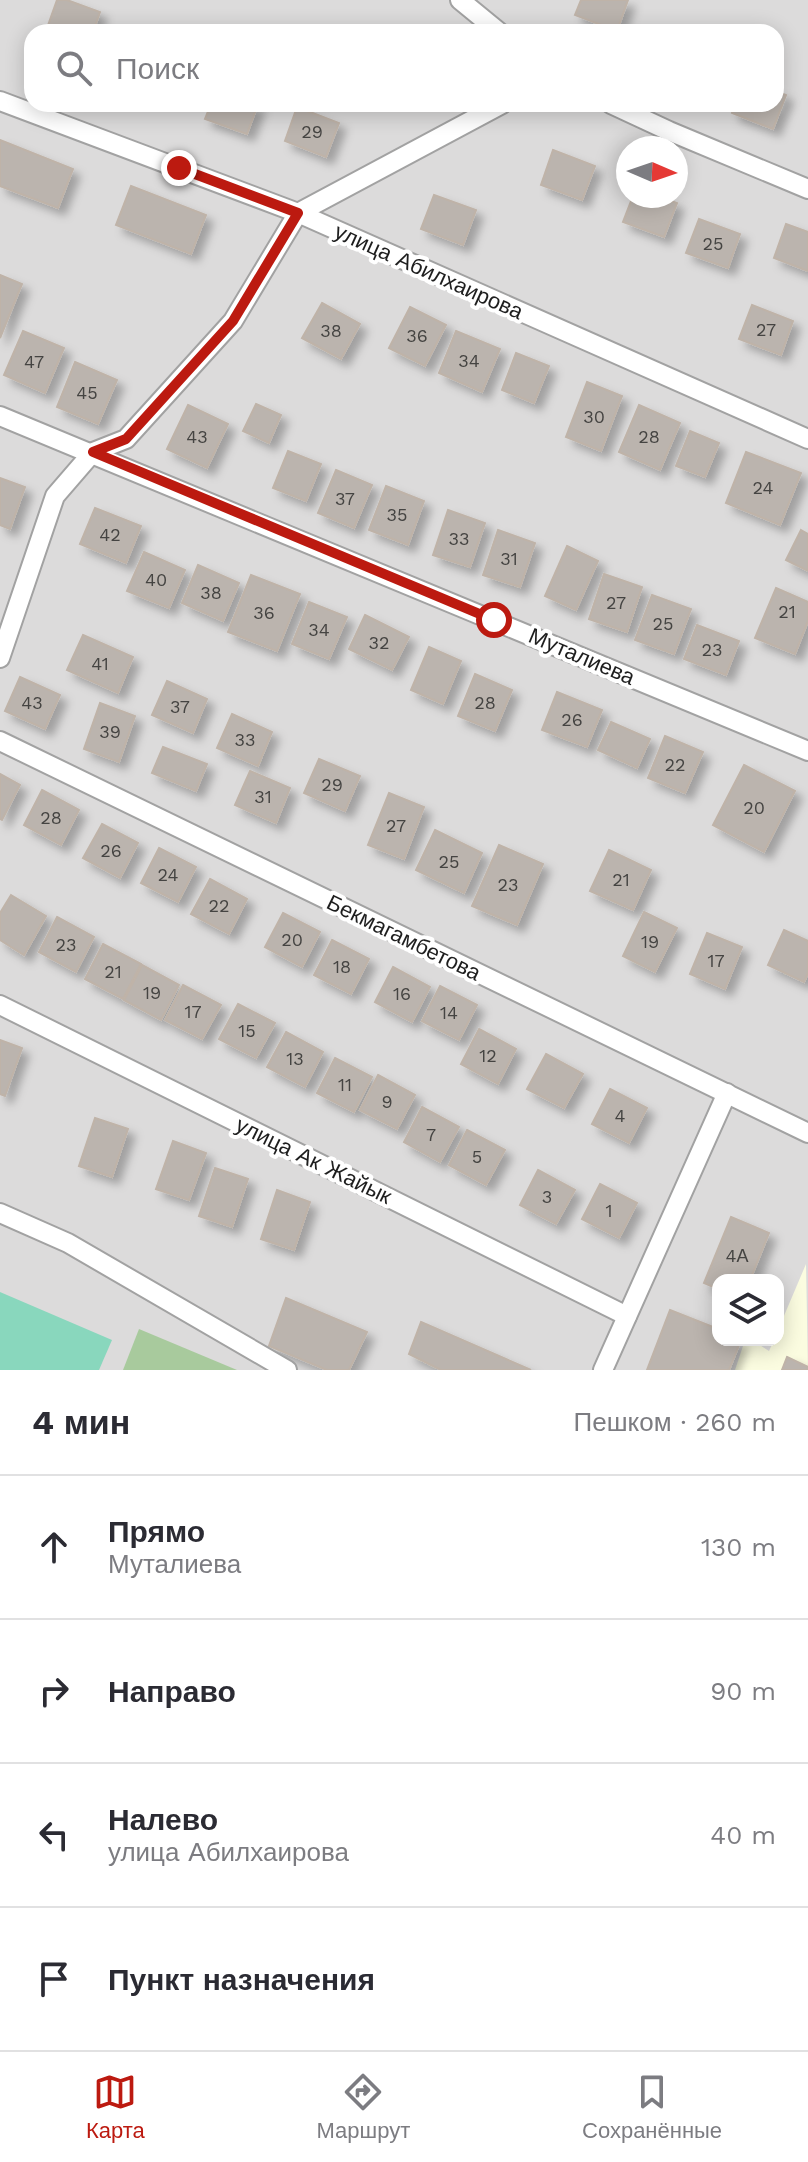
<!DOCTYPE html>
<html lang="ru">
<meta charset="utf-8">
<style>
:root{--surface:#fff;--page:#f2f2f3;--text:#2b2b33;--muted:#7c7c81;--line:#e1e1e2;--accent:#bc1a10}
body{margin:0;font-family:"Work Sans",sans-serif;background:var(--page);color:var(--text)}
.controls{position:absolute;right:24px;bottom:24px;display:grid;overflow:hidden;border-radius:16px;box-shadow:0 4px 20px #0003}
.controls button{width:72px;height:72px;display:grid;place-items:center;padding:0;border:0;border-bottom:2px solid var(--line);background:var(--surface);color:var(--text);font:40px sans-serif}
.compass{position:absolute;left:616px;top:136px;width:72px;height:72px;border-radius:50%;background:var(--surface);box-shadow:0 4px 20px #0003;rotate:92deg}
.stop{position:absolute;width:24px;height:24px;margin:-18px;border:6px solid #bc1a10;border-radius:50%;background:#fff}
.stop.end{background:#bc1a10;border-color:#fff;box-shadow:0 2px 8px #0008}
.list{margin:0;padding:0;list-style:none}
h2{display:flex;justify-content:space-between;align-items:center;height:104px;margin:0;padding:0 32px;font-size:34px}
h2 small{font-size:26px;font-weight:400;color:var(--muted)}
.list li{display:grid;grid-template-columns:52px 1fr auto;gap:24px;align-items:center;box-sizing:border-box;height:144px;padding:0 32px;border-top:2px solid var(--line)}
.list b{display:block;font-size:30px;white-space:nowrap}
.list p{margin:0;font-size:26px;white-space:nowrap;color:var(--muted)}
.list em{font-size:26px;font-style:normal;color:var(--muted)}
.icon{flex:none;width:44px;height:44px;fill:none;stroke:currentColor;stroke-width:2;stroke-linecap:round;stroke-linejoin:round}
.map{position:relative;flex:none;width:808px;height:1370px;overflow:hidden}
.search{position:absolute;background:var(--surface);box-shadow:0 4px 20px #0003;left:24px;right:24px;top:24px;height:88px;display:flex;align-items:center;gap:20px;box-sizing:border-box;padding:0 28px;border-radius:24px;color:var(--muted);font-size:30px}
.sheet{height:680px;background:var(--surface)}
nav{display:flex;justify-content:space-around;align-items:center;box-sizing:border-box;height:112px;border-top:2px solid var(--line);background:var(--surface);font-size:22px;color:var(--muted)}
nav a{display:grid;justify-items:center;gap:4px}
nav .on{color:var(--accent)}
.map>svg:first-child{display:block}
.residential{fill:#dcdbdb;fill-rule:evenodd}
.education{fill:#fbfce0}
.forest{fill:#a8ca9d}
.pitch{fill:#89d7bd}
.building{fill:#bbb4ae;stroke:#bfb3a8;stroke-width:2;filter:url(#shadow)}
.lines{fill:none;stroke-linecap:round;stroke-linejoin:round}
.street-casing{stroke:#a2a2a2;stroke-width:22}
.street{stroke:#fff;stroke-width:18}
.route{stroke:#bc1a10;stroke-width:10}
.labels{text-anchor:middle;stroke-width:8;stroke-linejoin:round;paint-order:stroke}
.number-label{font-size:18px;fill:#454442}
.street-label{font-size:22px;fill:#1e1e1e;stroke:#fff}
</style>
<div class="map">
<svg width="808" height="1370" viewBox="0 0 808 1370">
<defs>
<filter id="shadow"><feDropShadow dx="7" dy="7" stdDeviation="4" flood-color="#0004"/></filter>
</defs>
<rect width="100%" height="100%" fill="#eeece5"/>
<!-- residential -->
<path class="residential" d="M0,0h808v1370h-808zM32,32h744v72h-744zM628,148h48v48h-48zM718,1280h60v60h-60z"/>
<!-- education -->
<path class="education" d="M806,1264l2,106h-73l10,-30h7l17,11 5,-11h4v-10z"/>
<!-- forest -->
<path class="forest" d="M139,1329l98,41h-114z"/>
<!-- pitch -->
<path class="pitch" d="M0,1292l112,48 -13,30h-99z"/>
<!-- building -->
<g class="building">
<path d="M57,0h10l33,12 -7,20 -47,-1z"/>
<path d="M581,0h47l-11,31 -42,-16z"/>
<path d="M776,91l10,4 -13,34 -41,-16 3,-9h41z"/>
<path d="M211,104h47l-11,30 -42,-15z"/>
<path d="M297,107l42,16 -13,34 -41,-16z"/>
<path d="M0,140l73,29 -15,39 -58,-22z"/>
<path d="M553,150l42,16 -13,34 -41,-15z"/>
<path d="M131,186l75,29 -15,39 -75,-29z"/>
<path d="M434,195l42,15 -13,35 -42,-16z"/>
<path d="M633,196h24l20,7 -13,34 -41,-15z"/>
<path d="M699,219l41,15 -12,34 -42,-15z"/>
<path d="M786,224l22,8v39l-34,-13z"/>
<path d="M0,275l22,9 -22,54z"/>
<path d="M322,303l38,21 -19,35 -39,-21z"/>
<path d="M752,305l41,16 -12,34 -42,-16z"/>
<path d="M410,307l36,18 -21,41 -36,-18z"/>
<path d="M23,331l41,17 -19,45 -41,-18z"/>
<path d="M456,331l44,18 -18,43 -43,-19z"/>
<path d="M516,353l33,13 -15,37 -32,-13z"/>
<path d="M75,362l42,18 -19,44 -41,-17z"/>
<path d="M587,382l35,14 -21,55 -35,-14z"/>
<path d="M256,404l25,11 -12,28 -26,-12z"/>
<path d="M188,405l40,19 -21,44 -40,-19z"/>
<path d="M639,405l41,18 -20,47 -41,-18z"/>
<path d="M690,431l29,12 -14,34 -29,-11z"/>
<path d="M288,451l33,13 -15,37 -33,-13z"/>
<path d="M746,452l55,21 -21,52 -54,-22z"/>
<path d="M336,470l36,15 -18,43 -36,-15z"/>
<path d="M0,478l25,9 -15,42 -10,-4z"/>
<path d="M386,486l38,15 -16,44 -39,-15z"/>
<path d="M95,508l46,18 -15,37 -46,-19z"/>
<path d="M448,510l37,13 -15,44 -37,-12z"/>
<path d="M498,530l37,13 -15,44 -37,-12z"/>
<path d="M801,530l7,4v37l-22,-11z"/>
<path d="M567,546l31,15 -22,49 -31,-14z"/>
<path d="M144,552l41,18 -16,38 -42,-17z"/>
<path d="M198,565l41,18 -16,38 -41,-18z"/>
<path d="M604,574l38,13 -15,45 -38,-13z"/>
<path d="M251,575l49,19 -23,57 -49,-19z"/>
<path d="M776,588l32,14v19l-13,33 -40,-16z"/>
<path d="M652,595l39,14 -17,45 -39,-14z"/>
<path d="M309,602l38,15 -18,42 -37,-15z"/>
<path d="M365,615l44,22 -17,33 -43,-21z"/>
<path d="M697,625l42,16 -13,34 -42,-16z"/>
<path d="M83,635l50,22 -15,36 -51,-23z"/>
<path d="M429,647l32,14 -18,43 -32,-14z"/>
<path d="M475,674l37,16 -17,41 -37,-15z"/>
<path d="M20,677l40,18 -15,34 -40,-18z"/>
<path d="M167,681l40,18 -14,34 -41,-18z"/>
<path d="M557,692l45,18 -15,37 -45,-17z"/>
<path d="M100,703l35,13 -16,46 -35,-13z"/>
<path d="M232,714l40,18 -14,34 -41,-18z"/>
<path d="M611,722l39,17 -13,29 -39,-18z"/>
<path d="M665,736l38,16 -18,41 -37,-15z"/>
<path d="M163,747l44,17 -11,27 -44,-18z"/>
<path d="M319,759l41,17 -15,35 -41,-18z"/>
<path d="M744,765l51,26 -31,61 -51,-27z"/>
<path d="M250,771l40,17 -14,35 -41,-18z"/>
<path d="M0,774l20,11 -18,35 -2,-1z"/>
<path d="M42,790l37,20 -18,35 -37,-20z"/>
<path d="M389,793l35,14 -20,52 -36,-14z"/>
<path d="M102,824l36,19 -18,35 -37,-20z"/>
<path d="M435,830l47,23 -18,40 -48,-23z"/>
<path d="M499,845l44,19 -26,61 -45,-19z"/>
<path d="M159,848l37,19 -18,35 -37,-19z"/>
<path d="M609,850l42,20 -18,40 -43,-19z"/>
<path d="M210,879l37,20 -18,35 -38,-20z"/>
<path d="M11,895l35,21 -22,39 -24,-15v-27z"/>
<path d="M644,912l33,16 -22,44 -32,-16z"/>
<path d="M283,913l37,19 -18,35 -37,-20z"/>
<path d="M57,917l37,20 -18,35 -37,-20z"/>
<path d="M784,930l24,11v32l-4,9 -36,-17z"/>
<path d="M707,933l35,14 -17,42 -35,-15z"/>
<path d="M332,940l37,19 -18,35 -37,-19z"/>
<path d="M103,944l38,20 -18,35 -38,-20z"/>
<path d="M142,965l37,20 -18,35 -37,-20z"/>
<path d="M393,967l37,20 -18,35 -37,-20z"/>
<path d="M183,985l38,20 -19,34 -37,-19z"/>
<path d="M440,986l37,19 -18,35 -37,-19z"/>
<path d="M238,1004l37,19 -19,35 -37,-19z"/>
<path d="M479,1029l37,20 -18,35 -37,-20z"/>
<path d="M286,1032l37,20 -18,35 -38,-20z"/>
<path d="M0,1040l22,8 -17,48 -5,-2z"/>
<path d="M546,1054l37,20 -19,34 -37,-19z"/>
<path d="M335,1058l37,19 -18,35 -37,-19z"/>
<path d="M378,1075l37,20 -18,34 -37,-19z"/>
<path d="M610,1089l37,19 -18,35 -37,-19z"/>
<path d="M422,1107l37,20 -19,35 -36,-20z"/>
<path d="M95,1118l33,11 -16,48 -33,-11z"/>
<path d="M467,1130l38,20 -19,35 -37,-20z"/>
<path d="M173,1141l33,12 -17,47 -33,-11z"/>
<path d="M215,1168l33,11 -16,48 -33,-11z"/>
<path d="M538,1170l37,20 -19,34 -36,-19z"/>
<path d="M600,1184l37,19 -18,35 -37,-19z"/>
<path d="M277,1190l33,12 -16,48 -33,-11z"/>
<path d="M731,1217l38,16 -19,47h-32v9l-14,-6z"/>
<path d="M286,1298l81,34 -18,38h-22l-58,-24z"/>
<path d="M670,1310l48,19v11h23l-12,30h-82z"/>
<path d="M421,1322l110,48h-90l-32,-16z"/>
<path d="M787,1357l21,10v3h-26z"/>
</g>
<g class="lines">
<defs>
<g id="street">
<path d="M460,0l39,32"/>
<path d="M0,101l298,112 510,226"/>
<path d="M611,104l58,27 139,58"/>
<path d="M0,416l808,335"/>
<path d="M0,658l55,-162 38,-44 33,-13 107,-118 65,-108 204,-109"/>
<path d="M0,741l808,392"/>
<path d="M0,1005l627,311"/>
<path d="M0,1213l68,30 219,127"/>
<path d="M603,1370l124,-277"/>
</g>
</defs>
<!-- street casing -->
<use href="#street" class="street-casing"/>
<!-- street -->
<use href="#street" class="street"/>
</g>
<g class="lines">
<!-- route -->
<path class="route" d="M179,168l119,45 -65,108 -107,118 -33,13 401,168"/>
</g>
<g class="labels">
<!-- number labels -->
<g class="number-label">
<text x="312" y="138">29</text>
<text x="713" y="250">25</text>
<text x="766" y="336">27</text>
<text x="331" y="337">38</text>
<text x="417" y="342">36</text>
<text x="469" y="367">34</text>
<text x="34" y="368">47</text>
<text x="87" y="399">45</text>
<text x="594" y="423">30</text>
<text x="197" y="443">43</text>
<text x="649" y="443">28</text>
<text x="763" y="494">24</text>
<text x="345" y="505">37</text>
<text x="397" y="521">35</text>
<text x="110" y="541">42</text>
<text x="459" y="545">33</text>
<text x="509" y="565">31</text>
<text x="156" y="586">40</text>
<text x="211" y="599">38</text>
<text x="616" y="609">27</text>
<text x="787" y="618">21</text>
<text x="264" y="619">36</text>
<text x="663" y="630">25</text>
<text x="319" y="636">34</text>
<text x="379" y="649">32</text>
<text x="712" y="656">23</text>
<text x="100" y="670">41</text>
<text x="32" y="709">43</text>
<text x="485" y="709">28</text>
<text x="180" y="713">37</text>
<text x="572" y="726">26</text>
<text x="110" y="738">39</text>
<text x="245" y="746">33</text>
<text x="675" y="771">22</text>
<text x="332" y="791">29</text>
<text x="263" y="803">31</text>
<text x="754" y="814">20</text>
<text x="51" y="824">28</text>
<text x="396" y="832">27</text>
<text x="111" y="857">26</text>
<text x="449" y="868">25</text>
<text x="168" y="881">24</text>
<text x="621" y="886">21</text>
<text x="508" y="891">23</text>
<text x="219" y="912">22</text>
<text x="292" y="946">20</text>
<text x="650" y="948">19</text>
<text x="66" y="951">23</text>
<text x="716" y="967">17</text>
<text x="342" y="973">18</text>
<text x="113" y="978">21</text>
<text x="152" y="999">19</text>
<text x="402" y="1000">16</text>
<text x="193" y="1018">17</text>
<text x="449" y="1019">14</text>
<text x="247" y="1037">15</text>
<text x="488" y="1062">12</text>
<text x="295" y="1065">13</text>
<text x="345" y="1091">11</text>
<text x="387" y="1108">9</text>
<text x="620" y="1122">4</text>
<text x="431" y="1141">7</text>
<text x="477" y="1163">5</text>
<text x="547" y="1203">3</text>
<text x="609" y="1217">1</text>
<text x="737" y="1262">4А</text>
</g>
<!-- street labels -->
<g class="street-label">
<text transform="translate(429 271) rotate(24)" y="8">улица Абилхаирова</text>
<text transform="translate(582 656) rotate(23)" y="8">Муталиева</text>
<text transform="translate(404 937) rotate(26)" y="8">Бекмагамбетова</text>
<text transform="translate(314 1160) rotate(26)" y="8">улица Ак Жайык</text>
</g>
</g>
</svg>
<div class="controls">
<button><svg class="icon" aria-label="layers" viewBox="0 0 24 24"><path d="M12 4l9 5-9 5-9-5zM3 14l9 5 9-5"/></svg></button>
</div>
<svg class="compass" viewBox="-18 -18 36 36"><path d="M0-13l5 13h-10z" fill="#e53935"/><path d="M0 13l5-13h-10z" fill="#7c7c81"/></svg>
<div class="stop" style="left:494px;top:620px"></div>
<div class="stop end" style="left:179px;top:168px"></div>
<div class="search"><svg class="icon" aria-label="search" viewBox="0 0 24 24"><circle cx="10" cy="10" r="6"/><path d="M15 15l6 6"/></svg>Поиск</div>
</div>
<section class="sheet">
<h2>4 мин<small>Пешком · 260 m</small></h2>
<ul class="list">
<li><svg class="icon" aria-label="ahead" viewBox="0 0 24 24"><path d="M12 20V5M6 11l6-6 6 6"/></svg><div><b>Прямо</b><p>Муталиева</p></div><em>130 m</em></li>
<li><svg class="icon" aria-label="right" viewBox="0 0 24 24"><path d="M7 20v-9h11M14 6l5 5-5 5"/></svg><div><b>Направо</b></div><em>90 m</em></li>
<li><svg class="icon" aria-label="left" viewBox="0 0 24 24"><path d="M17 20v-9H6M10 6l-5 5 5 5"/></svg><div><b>Налево</b><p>улица Абилхаирова</p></div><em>40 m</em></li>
<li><svg class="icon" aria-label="arrive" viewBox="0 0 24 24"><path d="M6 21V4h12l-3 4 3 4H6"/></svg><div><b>Пункт назначения</b></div></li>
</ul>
</section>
<nav>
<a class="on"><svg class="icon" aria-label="map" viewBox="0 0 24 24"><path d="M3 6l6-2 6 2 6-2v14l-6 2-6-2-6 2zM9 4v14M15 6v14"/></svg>Карта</a>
<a><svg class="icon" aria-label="directions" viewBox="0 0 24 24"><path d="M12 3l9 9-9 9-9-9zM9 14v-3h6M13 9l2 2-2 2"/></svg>Маршрут</a>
<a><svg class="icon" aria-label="saved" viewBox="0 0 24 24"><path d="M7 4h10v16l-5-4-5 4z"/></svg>Сохранённые</a>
</nav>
